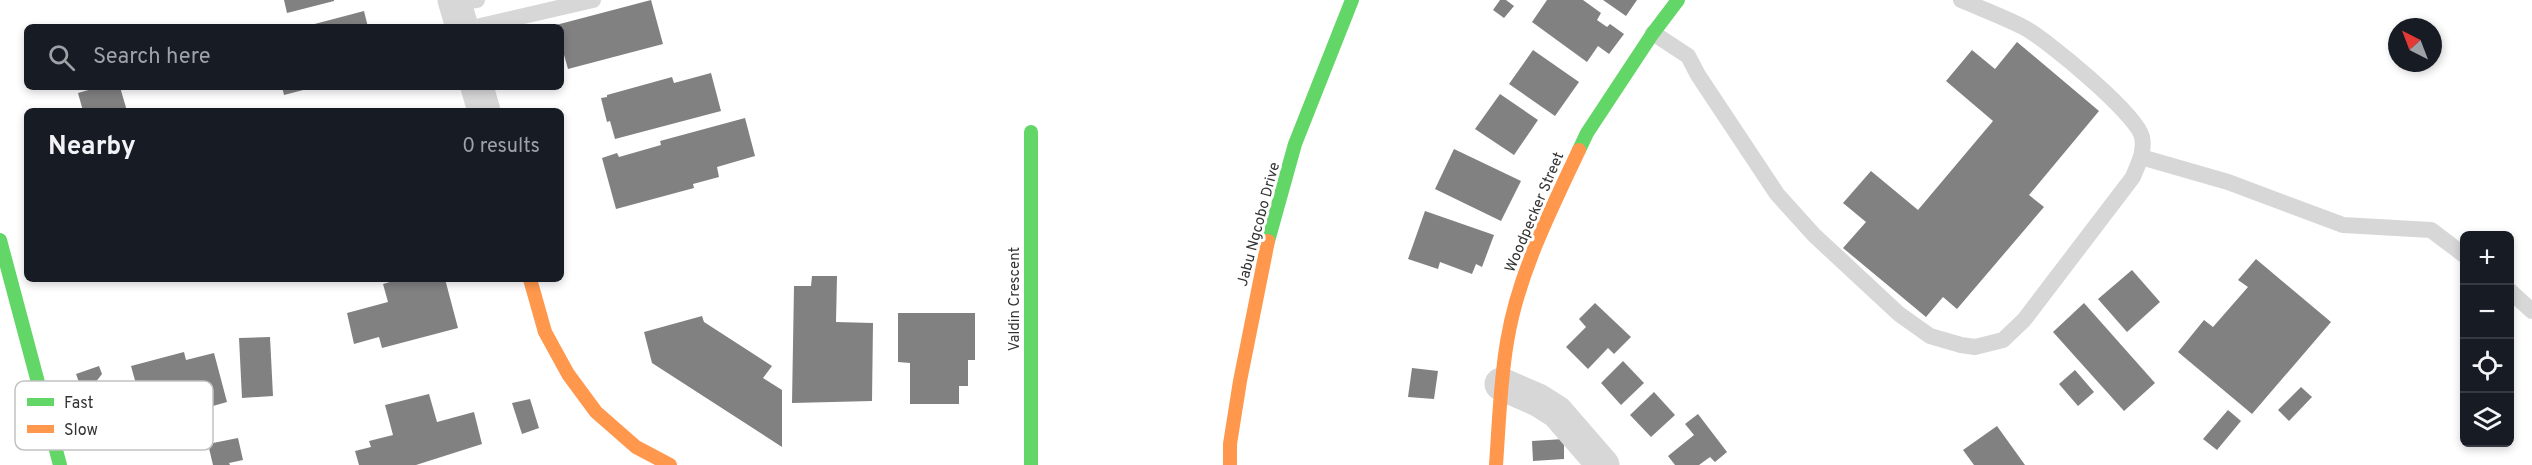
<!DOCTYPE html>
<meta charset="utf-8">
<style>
:root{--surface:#171b24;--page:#242831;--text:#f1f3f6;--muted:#9ea1a6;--line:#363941}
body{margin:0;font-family:Overpass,sans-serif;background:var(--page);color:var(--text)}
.controls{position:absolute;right:18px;bottom:18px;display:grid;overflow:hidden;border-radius:9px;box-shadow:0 3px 9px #0003}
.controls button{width:54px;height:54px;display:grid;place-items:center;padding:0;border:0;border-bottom:2px solid var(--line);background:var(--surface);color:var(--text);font:30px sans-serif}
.compass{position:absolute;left:2388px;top:18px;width:54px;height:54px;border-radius:50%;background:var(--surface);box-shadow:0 3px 9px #0003;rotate:318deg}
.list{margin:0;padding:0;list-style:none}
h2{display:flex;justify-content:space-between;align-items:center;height:78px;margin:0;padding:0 24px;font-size:26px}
h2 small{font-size:20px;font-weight:400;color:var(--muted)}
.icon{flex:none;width:33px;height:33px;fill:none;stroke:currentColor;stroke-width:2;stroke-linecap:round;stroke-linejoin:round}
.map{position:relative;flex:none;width:2532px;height:465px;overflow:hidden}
.search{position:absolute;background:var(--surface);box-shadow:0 3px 9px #0003;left:24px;top:24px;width:540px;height:66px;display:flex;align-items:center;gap:15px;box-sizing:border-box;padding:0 21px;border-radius:9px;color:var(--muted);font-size:22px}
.panel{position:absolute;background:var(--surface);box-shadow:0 3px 9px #0003;left:24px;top:108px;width:540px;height:174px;border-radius:9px}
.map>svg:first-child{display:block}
.building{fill:#818181}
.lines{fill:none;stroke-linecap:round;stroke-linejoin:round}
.lane{stroke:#d7d7d7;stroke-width:16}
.street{stroke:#d7d7d7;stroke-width:33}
.fast{stroke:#63d668;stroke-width:14}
.slow{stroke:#ff974d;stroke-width:14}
.labels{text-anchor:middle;stroke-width:6;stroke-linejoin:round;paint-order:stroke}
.street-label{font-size:15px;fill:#333;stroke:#fff}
.key{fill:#fff;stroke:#c2c2c2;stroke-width:1.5}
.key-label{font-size:16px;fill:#333}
</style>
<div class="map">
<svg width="2532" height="465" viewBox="0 0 2532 465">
<rect width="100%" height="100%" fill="#fff"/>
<!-- building -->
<g class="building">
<path d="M284,0h50v1l-47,12z"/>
<path d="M651,0l12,44 -95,25 -7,-25v-17h-4l-1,-2z"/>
<path d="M1500,0h6l8,6 -10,12 -11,-8z"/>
<path d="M1547,0h36l18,13 -4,7 10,7 3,-3 14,10 -15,20 -11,-8 -11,16 -55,-40z"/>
<path d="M1603,0h34l-11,16z"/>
<path d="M364,11l4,16h-61v-1z"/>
<path d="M2017,42l82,69 -70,84 15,12 -87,102 -14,-12 -17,20 -83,-69 23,-26 -23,-19 28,-32 47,39 75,-89 -47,-40 26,-31 23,19z"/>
<path d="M1533,50l46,32 -24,34 -46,-32z"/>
<path d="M711,73l10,38 -106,28 -5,-18 -3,1 -6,-24 6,-1v-2l65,-18 2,6z"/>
<path d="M99,87h21l7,24h-44l-5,-18z"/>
<path d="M282,87h29v1l-27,7z"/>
<path d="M1500,94l38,26 -24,35 -39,-26z"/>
<path d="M745,118l10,38 -38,11 2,10 -26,7 1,4 -78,21 -14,-51 15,-5 2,4 42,-12 -1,-4z"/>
<path d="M1454,149l67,32 -20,40 -66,-32z"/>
<path d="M1425,211l69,24 -12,32 -6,-3 -4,10 -32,-12 -2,7 -30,-10z"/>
<path d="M2256,259l75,63 -79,92 -74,-62 26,-32 9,7 35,-40 -10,-7z"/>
<path d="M2132,270l28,32 -33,30 -29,-33z"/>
<path d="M812,276h25l-1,46 37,1 -1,78 -80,2 2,-117h17z"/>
<path d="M400,279h45l13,49 -76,20 -3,-11 -25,7 -7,-31 41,-11 -5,-18z"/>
<path d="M1595,303l36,34 -17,17 -6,-6 -20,21 -22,-22 20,-20 -7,-8z"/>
<path d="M2084,303l71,80 -31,28 -71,-79z"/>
<path d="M898,313h77v47h-7v26h-9v18h-49v-41l-12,-1z"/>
<path d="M702,316l2,6 68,44 -9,12 19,12v57l-130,-84 -8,-31z"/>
<path d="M270,337l3,59 -31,2 -3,-60z"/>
<path d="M184,352l2,8 28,-7 13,49 -39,11 4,14 -37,11 -4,-15 -7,2 -6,-23h3l-10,-36z"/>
<path d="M1623,361l21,22 -23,22 -20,-22z"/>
<path d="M99,366l3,8 -14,18 -8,-7 -4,-11z"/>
<path d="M1412,368l26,3 -4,28 -26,-2z"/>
<path d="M2075,370l19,22 -16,14 -19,-22z"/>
<path d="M2301,387l11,10 -23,24 -11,-11z"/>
<path d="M1654,392l21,23 -24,22 -21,-22z"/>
<path d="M429,394l8,28 37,-10 8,32 -66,21h-57l-4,-14 16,-4 -2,-6 24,-6 -8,-30z"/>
<path d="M530,399l9,29 -17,6 -10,-31z"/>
<path d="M2228,410l13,11 -24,29 -14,-11z"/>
<path d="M1698,414l29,38 -12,10 -5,-5 -11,8h-24l-7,-9 26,-21 -9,-11z"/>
<path d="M1997,426l28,39h-51l-11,-15z"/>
<path d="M238,438l5,22 -14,3 1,2h-17l-5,-21z"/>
<path d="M1564,439v20l-31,2 -1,-20z"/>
</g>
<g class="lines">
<!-- lane -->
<g class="lane">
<path d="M455,4l22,-4"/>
<path d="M476,27l117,-27"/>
<path d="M1653,33l35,23 10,19 79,119 37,41 85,79 31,22 31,9 14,2 28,-7 21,-20 109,-143c5,-13 12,-25 9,-40 -5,-23 -94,-96 -117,-109 -21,-11 -43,-19 -64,-28"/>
<path d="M2141,157l87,25 115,43 88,5 33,25"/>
<path d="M2510,291l22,20"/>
</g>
<!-- street -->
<g class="street">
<path d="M454,0l8,27"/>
<path d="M477,87l7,24"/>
<path d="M1501,384l37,16 19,12 46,53"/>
</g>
<!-- fast -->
<g class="fast">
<path d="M1031,132v333"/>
<path d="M1579,150l8,-17 66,-100 25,-33"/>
<path d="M0,240l60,225"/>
<path d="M1268,241l27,-97 57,-144"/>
</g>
<!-- slow -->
<g class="slow">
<path d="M530,279l15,53 23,42 28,38 40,35 34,18"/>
<path d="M1230,465v-21l10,-63 28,-140"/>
<path d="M1496,465c3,-41 4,-82 11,-123 11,-68 43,-130 72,-192"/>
</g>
</g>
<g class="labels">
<!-- street labels -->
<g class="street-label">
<text transform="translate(1534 212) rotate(-67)" y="5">Woodpecker Street</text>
<text transform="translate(1258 224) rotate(-75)" y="5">Jabu Ngcobo Drive</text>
<text transform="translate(1014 299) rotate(-90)" y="5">Valdin Crescent</text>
</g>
</g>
<!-- legend -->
<rect x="15" y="381" width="198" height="69" rx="9" class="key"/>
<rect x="27" y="398" width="27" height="8" fill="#63d668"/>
<rect x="27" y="425" width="27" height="8" fill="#ff974d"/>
<g class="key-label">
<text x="64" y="408">Fast</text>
<text x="64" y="435">Slow</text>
</g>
</svg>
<div class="controls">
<button>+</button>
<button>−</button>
<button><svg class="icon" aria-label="locate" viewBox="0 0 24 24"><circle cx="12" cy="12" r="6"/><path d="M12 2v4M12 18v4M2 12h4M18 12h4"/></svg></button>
<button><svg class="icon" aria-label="layers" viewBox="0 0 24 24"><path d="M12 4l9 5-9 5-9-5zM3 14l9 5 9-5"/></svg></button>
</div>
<svg class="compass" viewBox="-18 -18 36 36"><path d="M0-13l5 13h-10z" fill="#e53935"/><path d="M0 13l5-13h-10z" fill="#9ea1a6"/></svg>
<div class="search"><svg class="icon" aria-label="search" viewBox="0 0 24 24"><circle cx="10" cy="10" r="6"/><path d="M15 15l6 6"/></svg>Search here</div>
<section class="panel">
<h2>Nearby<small>0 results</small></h2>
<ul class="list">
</ul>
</section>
</div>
